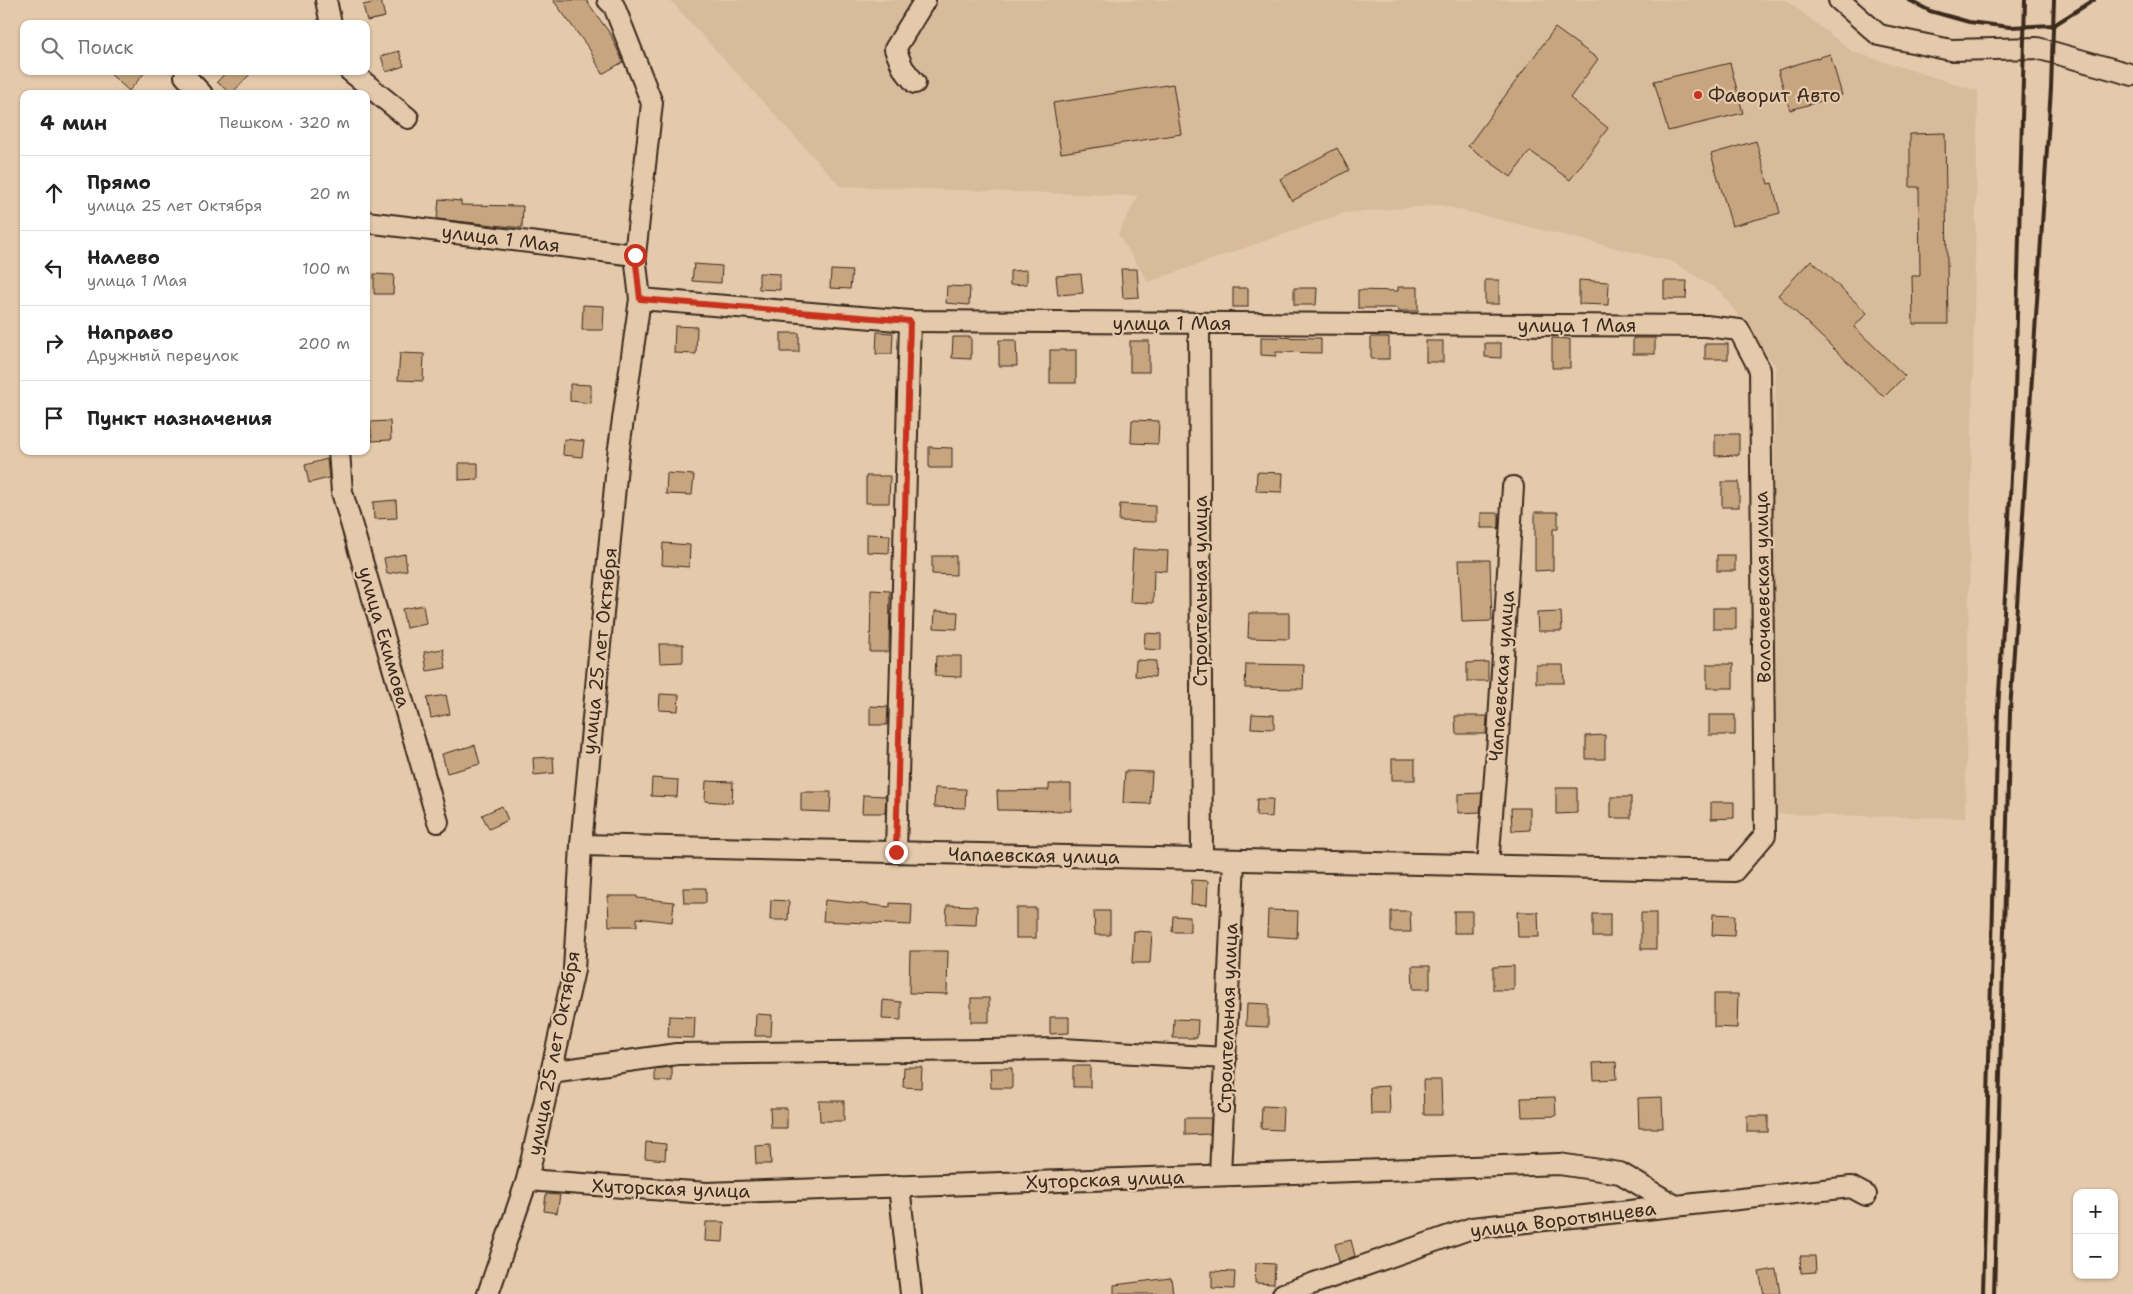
<!DOCTYPE html>
<html lang="ru">
<meta charset="utf-8">
<style>
:root{--surface:#fff;--page:#f6f6f6;--text:#222;--muted:#767676;--line:#e0e0e0}
body{margin:0;font-family:"Shantell Sans",sans-serif;background:var(--page);color:var(--text)}
.controls{position:absolute;right:15px;bottom:15px;display:grid;overflow:hidden;border-radius:10px;box-shadow:0 1px 4px #0004}
.controls button{width:45px;height:45px;display:grid;place-items:center;padding:0;border:0;border-bottom:1px solid var(--line);background:var(--surface);color:var(--text);font:25px sans-serif}
.stop{position:absolute;width:15px;height:15px;margin:-11px;border:4px solid #c8321e;border-radius:50%;background:#fff}
.stop.end{background:#c8321e;border-color:#fff;box-shadow:0 1px 5px #0008}
.list{margin:0;padding:0;list-style:none}
h2{display:flex;justify-content:space-between;align-items:center;height:65px;margin:0;padding:0 20px;font-size:21px}
h2 small{font-size:16px;font-weight:400;color:var(--muted)}
.list li{display:grid;grid-template-columns:32px 1fr auto;gap:15px;align-items:center;box-sizing:border-box;height:75px;padding:0 20px;border-top:1px solid var(--line)}
.list b{display:block;font-size:19px;white-space:nowrap}
.list p{margin:0;font-size:16px;white-space:nowrap;color:var(--muted)}
.list em{font-size:16px;font-style:normal;color:var(--muted)}
.icon{flex:none;width:28px;height:28px;fill:none;stroke:currentColor;stroke-width:2;stroke-linecap:round;stroke-linejoin:round}
.map{position:relative;flex:none;width:2133px;height:1294px;overflow:hidden}
.search{position:absolute;background:var(--surface);box-shadow:0 1px 4px #0004;left:20px;top:20px;width:350px;height:55px;display:flex;align-items:center;gap:12px;box-sizing:border-box;padding:0 18px;border-radius:10px;color:var(--muted);font-size:19px}
.panel{position:absolute;background:var(--surface);box-shadow:0 1px 4px #0004;left:20px;top:90px;width:350px;height:365px;border-radius:10px}
.map>svg:first-child{display:block}
.built{fill:#d8bb9b}
.building{fill:#c7a57f;stroke:#3b2a1e}
.lines{fill:none;stroke-linecap:round;stroke-linejoin:round}
.minor-casing{stroke:#3b2a1e;stroke-width:24}
.minor{stroke:#e4c9ab;stroke-width:20}
.rail{stroke:#3b2a1e;stroke-width:4}
.route{stroke:#c8321e;stroke-width:6}
.poi-dot{fill:#c8321e;stroke:#e4c9ab;stroke-width:2}
.labels{text-anchor:middle;stroke-width:4.5;stroke-linejoin:round;paint-order:stroke}
.poi-label{font-size:19px;fill:#3b2a1e;stroke:#e4c9ab;text-anchor:start}
.street-label{font-size:19px;fill:#3b2a1e;stroke:#e4c9ab}
</style>
<div class="map">
<svg width="2133" height="1294" viewBox="0 0 2133 1294">
<rect width="100%" height="100%" fill="#e4c9ab"/>
<filter id="ink" filterUnits="userSpaceOnUse"><feTurbulence type="fractalNoise" baseFrequency=".02" numOctaves="2"/><feDisplacementMap in="SourceGraphic" scale="10" xChannelSelector="R" yChannelSelector="G"/><feConvolveMatrix kernelMatrix="1 2 1 2 8 2 1 2 1" color-interpolation-filters="sRGB"/></filter>
<g filter="url(#ink)">
<!-- built -->
<path class="built" d="M670,0h1116l67,52 125,39 -13,727 -197,-4 8,-447 -55,-75 -48,-30 -233,-57 -96,8 -196,69 -30,-48 20,-38 -298,-10z"/>
<!-- building -->
<g class="building">
<path d="M553,0h33l25,35 12,27 -21,12 -12,-24z"/>
<path d="M381,1l4,16 -18,4 -4,-16z"/>
<path d="M1555,28l43,31 -28,39 38,30 -38,52 -40,-29 -19,26 -43,-31z"/>
<path d="M399,51l5,15 -18,6 -5,-16z"/>
<path d="M1830,54l12,41 -52,15 -12,-40z"/>
<path d="M1730,63l13,50 -75,18 -14,-50z"/>
<path d="M107,71h39l-17,20z"/>
<path d="M227,71h26l-22,23 -14,-12z"/>
<path d="M1173,84l8,50 -120,19 -8,-50z"/>
<path d="M1945,133l3,191h-35l-1,-48h8l-1,-89h-9v-53z"/>
<path d="M1756,141l12,43 4,-1 8,30 -48,13 -21,-72z"/>
<path d="M1337,148l12,22 -57,31 -12,-22z"/>
<path d="M439,199l22,2v4l62,1 -1,22 -85,-9z"/>
<path d="M1811,260l56,53 -13,14 51,49 -21,21 -106,-102z"/>
<path d="M694,264l28,2 -1,17 -29,-2z"/>
<path d="M1121,269h16l2,28 -16,1z"/>
<path d="M831,270l21,1 -2,18 -20,-1z"/>
<path d="M1027,270v14l-17,1v-14z"/>
<path d="M759,273l21,1v16l-21,-1z"/>
<path d="M374,274l20,1 -1,19h-19z"/>
<path d="M1081,274l2,19 -25,2 -2,-19z"/>
<rect x="1485" y="280" width="14" height="24"/>
<path d="M1579,280l30,2 -1,23 -29,-1z"/>
<path d="M1664,281h23l-1,18h-22z"/>
<path d="M947,286l23,1 -1,18 -23,-2z"/>
<path d="M1398,287h20v24h-20v-3h-40v-18l40,1z"/>
<rect x="1233" y="288" width="15" height="19"/>
<path d="M1294,288h23l-1,17h-22z"/>
<path d="M583,305l21,1 -1,24h-21z"/>
<path d="M675,326l22,1 -1,27 -22,-1z"/>
<path d="M877,332l16,1 -1,21h-16z"/>
<rect x="781" y="333" width="18" height="19"/>
<path d="M953,337h18v22l-19,-1z"/>
<path d="M1261,337l60,1v15l-45,-1v4l-15,-1z"/>
<rect x="1371" y="337" width="18" height="22"/>
<path d="M1552,338l18,1v29h-18z"/>
<rect x="1633" y="338" width="22" height="16"/>
<path d="M999,340h17l1,26h-18z"/>
<rect x="1130" y="341" width="19" height="31"/>
<rect x="1426" y="341" width="17" height="21"/>
<path d="M1485,343h16v15l-16,-1z"/>
<rect x="1705" y="344" width="23" height="15"/>
<rect x="1050" y="350" width="26" height="33"/>
<path d="M400,353l24,1 -1,27 -25,-1z"/>
<path d="M570,384l21,1v18l-21,-2z"/>
<path d="M1132,420l27,1 -1,23 -27,-1z"/>
<path d="M390,421l1,19 -19,1 -2,-19z"/>
<path d="M1715,434h24v21l-24,1z"/>
<path d="M564,439l20,2 -2,16 -19,-2z"/>
<path d="M929,447l23,1v20h-23z"/>
<path d="M327,459l2,19 -20,5 -4,-18z"/>
<path d="M459,463h19v16l-19,1z"/>
<path d="M1257,472l26,1 -1,19 -26,-1z"/>
<path d="M667,473l27,2 -2,20 -26,-1z"/>
<path d="M866,476h24l-1,27h-23z"/>
<rect x="1722" y="482" width="17" height="25"/>
<path d="M396,500l1,18 -23,1 -1,-17z"/>
<path d="M1120,504l35,2v16l-36,-1z"/>
<path d="M1535,512h23v17h-5v41l-18,1z"/>
<rect x="1481" y="513" width="18" height="15"/>
<path d="M867,534l23,1 -1,18 -22,-1z"/>
<path d="M663,543l27,2 -1,22 -27,-2z"/>
<path d="M1133,549l35,2 -1,20 -13,-1 -1,33 -23,-1z"/>
<path d="M405,554l2,16 -20,4 -3,-16z"/>
<rect x="1717" y="555" width="18" height="16"/>
<path d="M932,556h24v19l-24,-1z"/>
<path d="M1459,560h31l2,61 -30,1z"/>
<path d="M871,590l19,1 -1,61h-19z"/>
<path d="M423,605l3,19 -20,4 -4,-19z"/>
<rect x="1713" y="608" width="23" height="21"/>
<path d="M935,611l23,1 -1,17 -23,-1z"/>
<path d="M1561,612l1,19h-24l-1,-18z"/>
<path d="M1249,613h40v26l-41,-1z"/>
<path d="M1145,633l16,1v16l-17,-1z"/>
<path d="M659,644h24v18l-23,1z"/>
<path d="M443,649l3,19 -19,3 -3,-19z"/>
<path d="M936,656h25v21l-26,-1z"/>
<path d="M1136,660l20,1 -1,16 -20,-1z"/>
<path d="M1488,662v19h-21v-18z"/>
<path d="M1246,664l58,1 -1,24 -58,-1z"/>
<rect x="1707" y="664" width="26" height="24"/>
<path d="M1536,665h27l1,18h-28z"/>
<path d="M660,694l19,1 -1,16 -19,-1z"/>
<path d="M446,695l4,19 -19,4 -4,-20z"/>
<path d="M870,706l18,1 -1,18h-17z"/>
<path d="M1252,714l22,1v14l-23,-1z"/>
<rect x="1709" y="715" width="26" height="20"/>
<path d="M1455,716h32l-1,18h-30z"/>
<path d="M1605,735v24h-19v-23z"/>
<path d="M475,745l5,19 -33,9 -5,-19z"/>
<path d="M553,757l1,16 -20,2 -1,-17z"/>
<rect x="1392" y="759" width="23" height="21"/>
<path d="M1125,771l27,1 -2,32 -27,-1z"/>
<path d="M652,778l26,2 -1,17 -26,-1z"/>
<path d="M706,781l27,1 -1,21 -27,-2z"/>
<path d="M1049,784h22v27l-73,-1 -1,-19 52,-1z"/>
<path d="M935,788l31,1 -1,19 -31,-1z"/>
<path d="M1556,788h21v25l-21,1z"/>
<path d="M801,792h30l-1,20 -29,-1z"/>
<path d="M1482,793l-2,19 -22,1v-19z"/>
<path d="M863,795l23,1 -1,17h-23z"/>
<rect x="1611" y="797" width="20" height="21"/>
<path d="M1257,799h16l-1,18 -16,-1z"/>
<path d="M1711,802h23v16l-23,1z"/>
<path d="M502,806l6,14 -19,9 -7,-14z"/>
<path d="M1511,808h19v22l-18,1z"/>
<path d="M1192,880l16,1 -1,24 -16,-1z"/>
<path d="M683,888h23v15h-22z"/>
<path d="M608,896h29v2l37,4 -2,20 -35,-4v8h-28z"/>
<path d="M771,900l18,1 -1,19h-18z"/>
<path d="M825,900l65,7v-4l22,1 -1,21 -88,-4z"/>
<path d="M947,905l30,1 -1,19 -30,-1z"/>
<rect x="1016" y="908" width="20" height="30"/>
<path d="M1268,910l30,1 -1,27 -30,-2z"/>
<path d="M1094,911h16v24h-15z"/>
<path d="M1391,911h19l1,21h-20z"/>
<rect x="1454" y="911" width="18" height="22"/>
<path d="M1517,912h21l1,25h-21z"/>
<rect x="1641" y="913" width="15" height="36"/>
<rect x="1593" y="914" width="17" height="23"/>
<path d="M1713,914l22,1 -1,21 -22,-1z"/>
<path d="M1173,916l17,1v15h-18z"/>
<path d="M1134,931l18,1 -2,31h-18z"/>
<path d="M910,951h38l-1,43 -38,-1z"/>
<path d="M1412,966h18v23h-17z"/>
<path d="M1514,966v24h-21v-23z"/>
<path d="M1714,994h24l-1,34 -23,-1z"/>
<rect x="971" y="998" width="18" height="24"/>
<path d="M883,1000l18,2v18l-19,-1z"/>
<path d="M1247,1003l21,1v23l-22,-1z"/>
<path d="M756,1014l16,1 -1,21h-16z"/>
<path d="M669,1016l26,1 -1,21 -26,-1z"/>
<path d="M1050,1017h19v16l-19,1z"/>
<path d="M1174,1019l24,1 -1,18h-24z"/>
<path d="M1616,1062l1,17 -23,1 -1,-17z"/>
<rect x="1073" y="1066" width="17" height="21"/>
<path d="M672,1067v14h-17v-12z"/>
<path d="M904,1067h18l-1,21 -18,-1z"/>
<path d="M990,1068h22v20h-21z"/>
<path d="M1423,1080h18l1,35h-18z"/>
<path d="M1389,1086l1,28h-19l-1,-27z"/>
<path d="M1555,1097l1,19 -34,1 -1,-19z"/>
<path d="M1662,1097l1,31h-24l-1,-30z"/>
<path d="M819,1101h25v20h-24z"/>
<path d="M1262,1106l21,1 -1,23 -21,-1z"/>
<path d="M770,1108h17v20h-16z"/>
<rect x="1747" y="1116" width="21" height="16"/>
<path d="M1185,1118h26l-1,16 -25,1z"/>
<path d="M646,1142l20,2 -1,16 -20,-2z"/>
<path d="M770,1145l1,19h-15l-1,-18z"/>
<path d="M546,1194l14,1 -3,18 -13,-2z"/>
<path d="M706,1222h18l-1,20 -18,-1z"/>
<path d="M1351,1240l4,16 -16,6 -4,-18z"/>
<path d="M1800,1256h15l1,16 -15,1z"/>
<path d="M1256,1263l19,1 -1,20 -19,-1z"/>
<path d="M1776,1269l4,25h-16l-5,-22z"/>
<path d="M1212,1271l23,1 -1,17 -22,-1z"/>
<path d="M1171,1278l2,16h-59v-9z"/>
</g>
<g class="lines">
<defs>
<g id="minor">
<path d="M326,0l5,24"/>
<path d="M1839,0l40,35 72,15 86,-2 96,27"/>
<path d="M350,71l58,47"/>
<path d="M185,76l17,18"/>
<path d="M915,83l-12,-15 -8,-19 30,-49"/>
<path d="M366,222l269,33"/>
<path d="M1199,324l3,535"/>
<path d="M339,451l3,41 96,330"/>
<path d="M581,845l1153,26 31,-36 -5,-465 -21,-40 -33,-4 -796,-5 -270,-22"/>
<path d="M896,852l14,-531"/>
<path d="M1488,865l10,-127 15,-251"/>
<path d="M551,1072l126,-18 385,-5 164,9"/>
<path d="M1220,1175l14,-315"/>
<path d="M527,1180l180,13 852,-29 61,9 54,32"/>
<path d="M899,1186l12,108"/>
<path d="M488,1294l39,-114 47,-210 7,-125 37,-390 22,-156 -5,-44 17,-152 -38,-97 -6,-6"/>
<path d="M1283,1294l189,-66 379,-41 15,8"/>
</g>
</defs>
<!-- minor casing -->
<use href="#minor" class="minor-casing"/>
<!-- minor -->
<use href="#minor" class="minor"/>
<!-- rail -->
<g class="rail">
<path d="M1909,0l21,11 39,11 41,5 44,-2 40,-25"/>
<path d="M1983,1294l15,-585 8,-129 9,-186 10,-394"/>
<path d="M1994,1294l16,-582 41,-624 3,-88"/>
</g>
</g>
</g>
<g class="lines" filter="url(#ink)">
<!-- route -->
<path class="route" d="M635,255l5,44 270,22 -14,531"/>
</g>
<!-- markers -->
<circle class="poi-dot" cx="1698" cy="95" r="5"/>
<g class="labels">
<!-- poi labels -->
<g class="poi-label">
<text x="1708" y="102">Фаворит Авто</text>
</g>
<!-- street labels -->
<g class="street-label">
<text transform="translate(501 238) rotate(7)" y="7">улица 1 Мая</text>
<text x="1172" y="330">улица 1 Мая</text>
<text x="1577" y="332">улица 1 Мая</text>
<text transform="translate(1762 587) rotate(-91)" y="7">Волочаевская улица</text>
<text transform="translate(1200 591) rotate(-90)" y="7">Строительная улица</text>
<text transform="translate(385 637) rotate(74)" y="7">улица Екимова</text>
<text transform="translate(599 651) rotate(-84)" y="7">улица 25 лет Октября</text>
<text transform="translate(1501 676) rotate(-86)" y="7">Чапаевская улица</text>
<text transform="translate(1034 855) rotate(1)" y="7">Чапаевская улица</text>
<text transform="translate(1227 1018) rotate(-88)" y="7">Строительная улица</text>
<text transform="translate(553 1053) rotate(-79)" y="7">улица 25 лет Октября</text>
<text transform="translate(1105 1179) rotate(-2)" y="7">Хуторская улица</text>
<text transform="translate(671 1188) rotate(2)" y="7">Хуторская улица</text>
<text transform="translate(1563 1219) rotate(-7)" y="7">улица Воротынцева</text>
</g>
</g>
</svg>
<div class="controls">
<button>+</button>
<button>−</button>
</div>
<div class="stop" style="left:635px;top:255px"></div>
<div class="stop end" style="left:896px;top:852px"></div>
<div class="search"><svg class="icon" aria-label="search" viewBox="0 0 24 24"><circle cx="10" cy="10" r="6"/><path d="M15 15l6 6"/></svg>Поиск</div>
<section class="panel">
<h2>4 мин<small>Пешком · 320 m</small></h2>
<ul class="list">
<li><svg class="icon" aria-label="ahead" viewBox="0 0 24 24"><path d="M12 20V5M6 11l6-6 6 6"/></svg><div><b>Прямо</b><p>улица 25 лет Октября</p></div><em>20 m</em></li>
<li><svg class="icon" aria-label="left" viewBox="0 0 24 24"><path d="M17 20v-9H6M10 6l-5 5 5 5"/></svg><div><b>Налево</b><p>улица 1 Мая</p></div><em>100 m</em></li>
<li><svg class="icon" aria-label="right" viewBox="0 0 24 24"><path d="M7 20v-9h11M14 6l5 5-5 5"/></svg><div><b>Направо</b><p>Дружный переулок</p></div><em>200 m</em></li>
<li><svg class="icon" aria-label="arrive" viewBox="0 0 24 24"><path d="M6 21V4h12l-3 4 3 4H6"/></svg><div><b>Пункт назначения</b></div></li>
</ul>
</section>
</div>
